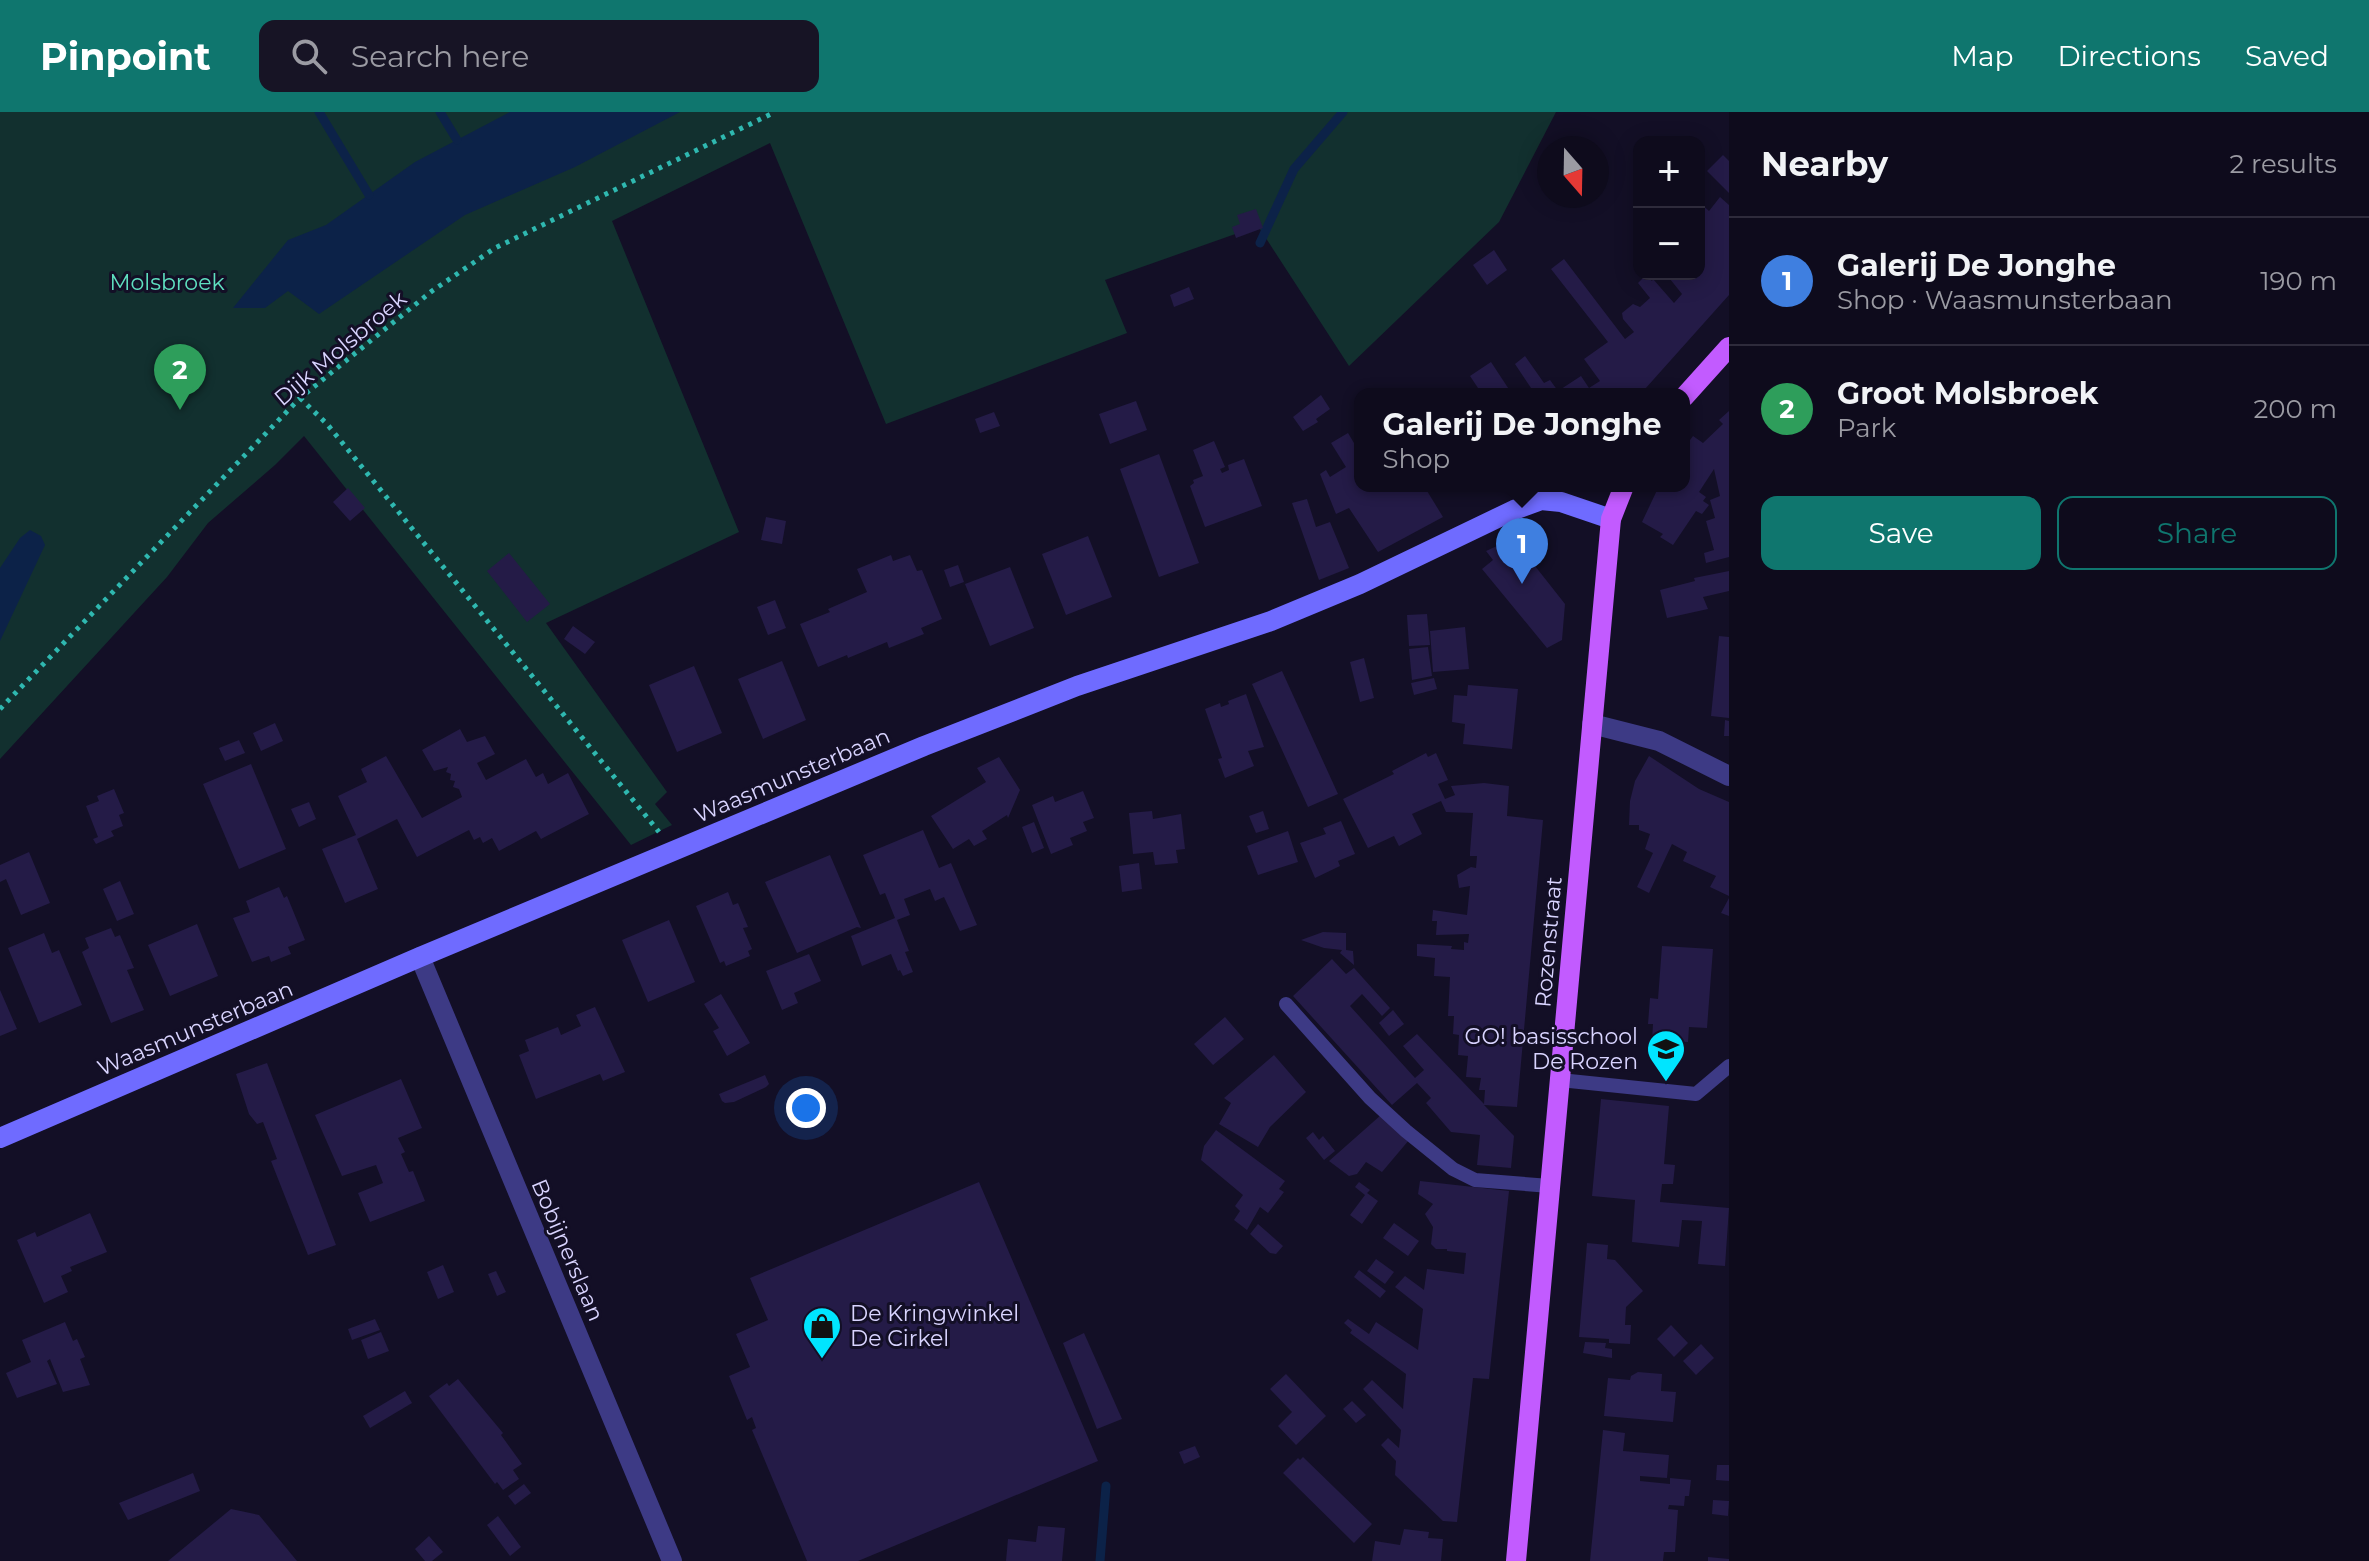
<!DOCTYPE html>
<meta charset="utf-8">
<style>
:root{--surface:#0e0b1c;--page:#171425;--text:#f1f3f6;--muted:#9b9ba3;--line:#2e2b3b;--accent:#0f766e}
body{margin:0;font-family:Montserrat,sans-serif;background:var(--page);color:var(--text)}
.controls{position:absolute;right:24px;top:24px;display:grid;overflow:hidden;border-radius:16px;box-shadow:0 4px 20px #0003}
.controls button{width:72px;height:72px;display:grid;place-items:center;padding:0;border:0;border-bottom:2px solid var(--line);background:var(--surface);color:var(--text);font:40px sans-serif}
.compass{position:absolute;left:1537px;top:24px;width:72px;height:72px;border-radius:50%;background:var(--surface);box-shadow:0 4px 20px #0003;rotate:160deg}
.you{position:absolute;left:806px;top:996px;width:28px;height:28px;margin:-20px;border:6px solid #fff;border-radius:50%;background:#1a73e8;box-shadow:0 0 0 12px #1a73e833}
.badge{display:grid;place-items:center;width:52px;height:52px;border-radius:50%;background:var(--accent);color:#fff;font-size:26px;font-weight:700}
.pin{position:absolute;translate:-50% -66px;filter:drop-shadow(0 2px 4px #0008)}
.pin::after{content:'';position:absolute;top:42px;width:28px;height:24px;background:inherit;clip-path:polygon(0 0,100% 0,50% 100%)}
.popup{position:absolute;left:1354px;top:276px;width:336px;height:104px;box-sizing:border-box;display:grid;place-content:center;border-radius:16px;background:var(--surface);filter:drop-shadow(0 2px 6px #0005);font-size:26px;white-space:nowrap;color:var(--muted)}
.popup b{font-size:30px;color:var(--text)}
.popup::after{content:'';position:absolute;left:50%;top:100%;margin-left:-16px;border:16px solid transparent;border-top-color:var(--surface)}
.list{margin:0;padding:0;list-style:none}
h2{display:flex;justify-content:space-between;align-items:center;height:104px;margin:0;padding:0 32px;font-size:34px}
h2 small{font-size:26px;font-weight:400;color:var(--muted)}
.list li{display:grid;grid-template-columns:52px 1fr auto;gap:24px;align-items:center;box-sizing:border-box;height:128px;padding:0 32px;border-top:2px solid var(--line)}
.list b{display:block;font-size:30px;white-space:nowrap}
.list p{margin:0;font-size:26px;white-space:nowrap;color:var(--muted)}
.list em{font-size:26px;font-style:normal;color:var(--muted)}
.actions{display:flex;gap:16px;padding:24px 32px}
.actions a{flex:1;padding:18px 0;border:2px solid var(--accent);border-radius:16px;text-align:center;font-size:28px;color:var(--accent)}
.actions .main{background:var(--accent);color:#fff}
.icon{flex:none;width:44px;height:44px;fill:none;stroke:currentColor;stroke-width:2;stroke-linecap:round;stroke-linejoin:round}
.map{position:relative;flex:none;width:1729px;height:1449px;overflow:hidden}
header{display:flex;align-items:center;gap:48px;box-sizing:border-box;height:112px;padding:0 40px;background:var(--accent);color:#fff}
header strong{font-size:38px}
nav{display:flex;gap:44px;margin-inline-start:auto;font-size:28px}
.search{width:560px;height:72px;background:var(--page);display:flex;align-items:center;gap:20px;box-sizing:border-box;padding:0 28px;border-radius:16px;color:var(--muted);font-size:30px}
main{display:flex}
aside{flex:1;background:var(--surface)}
.map>svg:first-child{display:block}
.green{fill:#12302f}
.water{fill:#0c2248}
.lines{fill:none;stroke-linecap:round;stroke-linejoin:round}
.stream{stroke:#0c2248;stroke-width:9}
.building{fill:#241b47}
.path{stroke:#2fb8b0;stroke-width:5;stroke-dasharray:4 6;stroke-linecap:butt}
.lane{stroke:#3d3a85;stroke-width:14}
.street{stroke:#3d3a85;stroke-width:20}
.secondary{stroke:#6f6bff;stroke-width:20}
.primary{stroke:#c25bff;stroke-width:20}
.labels{text-anchor:middle;stroke-width:6;stroke-linejoin:round;paint-order:stroke}
.park-label{font-size:22px;fill:#5fe0c0;stroke:#130f26}
.street-label{font-size:22px;fill:#d9d4ff;stroke:#130f26}
.poi-label{font-size:22px;fill:#d9d4ff;stroke:#130f26;text-anchor:end}
</style>
<header>
<strong>Pinpoint</strong>
<div class="search"><svg class="icon" aria-label="search" viewBox="0 0 24 24"><circle cx="10" cy="10" r="6"/><path d="M15 15l6 6"/></svg>Search here</div>
<nav><a>Map</a><a>Directions</a><a>Saved</a></nav>
</header>
<main>
<div class="map">
<svg width="1729" height="1449" viewBox="0 0 1729 1449">
<rect width="100%" height="100%" fill="#130f26"/>
<!-- green -->
<path class="green" d="M0,0h1556l-57,110 -150,144 -91,-140 -153,54 22,53 -241,91 -116,-281 -158,78 127,311 -193,91 121,169 -12,12 17,21 -41,20 -327,-409 -29,29 -67,58 -41,54 -167,182z"/>
<!-- water -->
<g class="water">
<path d="M510,0h170l-105,55 -110,48 -146,99 -31,-23 -23,17h-32l55,-68 38,-15 89,-63z"/>
<path d="M30,418l11,6 4,9 -45,96v-73l20,-30z"/>
</g>
<g class="lines">
<!-- stream -->
<g class="stream">
<path d="M319,0l50,83"/>
<path d="M440,0l17,28"/>
<path d="M1260,131l34,-74 49,-57"/>
<path d="M1100,1449l6,-75"/>
</g>
</g>
<!-- building -->
<g class="building">
<path d="M1723,43l6,6v32l-22,-22z"/>
<path d="M1720,85l9,8v90l-84,94 -7,5h-103l-20,-30 10,-8 19,27 6,-3 8,11 23,-15 8,12 11,-7 -16,-22 24,-17 -57,-73 13,-10 61,80 9,-7 -11,-13 -1,-6 11,-9 7,3 10,-9 -12,-15 8,-8 6,6 1,-2 21,24 8,-9 -16,-20h33v-31l4,-5 -4,-5v-31l10,9z"/>
<path d="M1256,97l7,19 -27,10 -4,-11 8,-3 -3,-9z"/>
<path d="M1494,138l13,20 -20,15 -14,-20z"/>
<path d="M1189,175l5,12 -20,8 -4,-12z"/>
<path d="M1491,250l21,32h-30l-12,-18z"/>
<path d="M1321,283l9,14 -14,10 2,3 -15,9 -10,-14z"/>
<path d="M1136,289l11,29 -37,14 -11,-30z"/>
<path d="M1729,299v146l-23,6 -2,-10 10,-3 -8,-29 9,-3 -5,-18 10,-4 -6,-27 -15,23 7,5 -3,4 6,4 -7,9 -6,-3 -23,34 -13,-8 3,-3 -21,-12 17,-36h25v-38l9,-12 10,7 20,-19 -4,-4z"/>
<path d="M994,300l6,14 -20,7 -5,-14z"/>
<path d="M1348,321l12,20v33h64l19,31 -65,35 -29,-44 -13,6 -16,-40 6,-4 4,7 16,-10 -15,-24z"/>
<path d="M1214,329l11,26 -5,2 2,4 7,-3 -1,-5 16,-6 18,47 -57,21 -15,-41 4,-3 -1,-3 10,-4 -10,-26z"/>
<path d="M1159,342l40,109 -40,14 -39,-108z"/>
<path d="M348,376l17,20 -15,13 -17,-19z"/>
<path d="M1307,387l9,28 14,-5 19,46 -30,12 -27,-77z"/>
<path d="M766,405l20,4 -4,23 -21,-4z"/>
<path d="M1088,424l24,61 -46,18 -24,-61z"/>
<path d="M1510,428l7,3 48,61 -3,36 -15,8 -65,-79 11,-9 -7,-9z"/>
<path d="M509,441l41,51 -23,18 -40,-51z"/>
<path d="M891,443l2,6 17,-6 7,16 5,-1 20,49 -21,9 3,6 -35,14 -2,-6 -39,16 -1,-3 -29,12 -18,-43 30,-12 -2,-3 39,-17 -10,-23z"/>
<path d="M958,453l6,17 -14,5 -6,-17z"/>
<path d="M1010,455l24,61 -44,18 -25,-62z"/>
<path d="M1729,459v20l-26,6 5,12 -41,9 -7,-28 35,-9 -1,-3z"/>
<path d="M775,488l11,28 -18,7 -11,-28z"/>
<path d="M1427,502l3,31 -21,1 -2,-31z"/>
<path d="M573,514l22,16 -10,12 -21,-15z"/>
<path d="M1465,515l4,42 -36,3 -3,-41z"/>
<path d="M1719,524l10,1v81l-18,-2z"/>
<path d="M1428,535l4,29 -20,4 -3,-31z"/>
<path d="M1364,546l10,40 -14,4 -10,-40z"/>
<path d="M782,549l24,59 -43,19 -25,-60z"/>
<path d="M694,554l28,67 -45,19 -28,-67z"/>
<path d="M1282,559l56,123 -30,13 -56,-123z"/>
<path d="M1434,566l3,11 -23,6 -3,-12z"/>
<path d="M1468,573l50,4 -6,60 -49,-5 2,-20 -13,-2 2,-27 13,1z"/>
<path d="M1246,582l18,53 -16,4 6,15 -29,12 -7,-19 4,-1 -17,-49 15,-6 1,4 8,-3 -1,-3z"/>
<path d="M1725,608l4,1v15h-5z"/>
<path d="M275,611l8,18 -22,10 -8,-18z"/>
<path d="M460,617l7,13 18,-6 10,18 -18,9 9,17 40,-21 10,18 7,-4 5,11 20,-11 21,41 -48,25 -5,-8 -37,20 -7,-13 -9,5 -3,-6 -6,3 -5,-10 -52,27 -20,-38 -40,20 21,50 -33,14 -23,-54 34,-14 -18,-39 29,-14 -6,-13 25,-13 36,62 40,-21 -3,-8 -6,-2 2,-6 -5,-1 1,-6 -5,-2 2,-5 -14,4 -12,-21z"/>
<path d="M239,628l6,13 -20,8 -6,-13z"/>
<path d="M1426,641l2,4 8,-4 12,27 -10,4 7,15 10,-4 -4,-9 33,-3 25,3 -2,30 36,4 -26,287 -33,-2 30,31 -3,32 -34,-3 3,-30 -29,-3 -25,-29 5,-5 -14,-15 -25,22 -99,-109 39,-37 14,15 8,-6 36,40 -8,8 -20,-22 -12,12 65,72 9,-8 -21,-24 14,-12 67,70 1,-14h-6l2,-12 -15,-1 2,-21 -10,-1 1,-20 -6,-1 1,-18h-6l2,-39 -16,-1 1,-18 -18,-2v-12l35,2 -1,3 13,1v-8l4,1 1,-9 -33,1 1,-14h-5l1,-11 34,5 3,-29 -11,2 -2,-13 14,-8 5,1 1,-12h-7v-4l3,-39 -27,-1 -5,-11 -29,13 10,20 -23,12 -5,-10 -26,12 -25,-49 51,-25 -2,-3z"/>
<path d="M1649,644l50,33 30,13v94l-19,-9 6,-11 -33,-15 4,-9 -15,-8 -23,49 -12,-6 16,-34 -8,-4 5,-15 -11,-4v-5h-10l1,-24 5,-20z"/>
<path d="M999,645l21,33 -12,28 -1,-3 -25,16 5,8 -13,7 -5,-7 -16,10 -22,-33 55,-34 -9,-14z"/>
<path d="M251,652l35,85 -47,20 -36,-85z"/>
<path d="M114,677l10,24 -5,2 4,11 -12,5 3,5 -18,8 -3,-5 5,-2 -12,-31 13,-5 -2,-5z"/>
<path d="M1083,679l11,27 -11,4 4,9 -17,7 3,7 -22,9 -19,-49 21,-9 2,6z"/>
<path d="M309,690l7,17 -17,8 -8,-18z"/>
<path d="M1152,699l1,8 28,-5 4,35 -9,1 2,13 -23,2 -2,-13 -20,2 -4,-41z"/>
<path d="M1263,699l6,18 -13,4 -7,-17z"/>
<path d="M1341,709l14,33 -17,7 2,5 -25,12 -15,-35 26,-9 -3,-6z"/>
<path d="M1034,710l10,26 -12,5 -10,-26z"/>
<path d="M923,718l16,38 12,-5 26,62 -17,6 -16,-34 -9,4 -5,-12 -26,10 6,16 -13,5 12,31 -4,1 8,20 -10,4 -3,-6 -2,1 -7,-17 -29,12 -11,-30 44,-18 -10,-25 -5,2 -17,-40z"/>
<path d="M1288,719l10,31 -40,13 -11,-29z"/>
<path d="M29,740l21,51 -29,12 -15,-36 -6,3v-17z"/>
<path d="M830,743l31,73 -4,-1 -60,26 -32,-71z"/>
<path d="M1139,751l3,26 -20,3 -3,-26z"/>
<path d="M120,769l14,33 -17,7 -14,-32z"/>
<path d="M279,775l5,11 3,-2 18,44 -17,7 3,7 -20,8 -2,-6 -17,6 -19,-44 17,-6 -4,-11z"/>
<path d="M728,780l5,13 5,-2 10,24 -5,1 9,21 -4,2 2,5 -24,10 -2,-5 -4,2 -24,-57z"/>
<path d="M1729,786v18l-8,-3z"/>
<path d="M669,808l26,62 -47,20 -26,-62z"/>
<path d="M197,812l21,52 -48,20 -22,-51z"/>
<path d="M111,816l4,9 5,-2 14,33 -7,2 17,40 -33,13 -29,-71 7,-4 -4,-10z"/>
<path d="M1323,820l23,1v17l7,1 1,14 -14,-12 2,-3 -18,-2 -23,-8z"/>
<path d="M44,821l8,20 7,-3 23,55 -43,18 -31,-75z"/>
<path d="M1662,834l51,3 -6,79 -18,-1 -1,15 -36,-2 1,-16h-5l2,-26 8,1z"/>
<path d="M809,842l12,27 -27,12 4,10 -16,7 -16,-39z"/>
<path d="M0,878l17,39 -17,7z"/>
<path d="M721,882l29,49 -23,13 -14,-25 6,-3 -15,-24z"/>
<path d="M595,895l30,65 -22,9 -3,-7 -64,25 -17,-44 10,-4 -4,-11 33,-13 3,8 20,-9 -5,-11z"/>
<path d="M1393,898l11,14 -15,12 -10,-13z"/>
<path d="M1225,905l19,22 -31,26 -19,-21z"/>
<path d="M1274,943l32,37 -36,35 -12,20 -39,-23 12,-21 -7,-5z"/>
<path d="M267,951l69,182 -28,10 -37,-94 6,-2 -14,-37 -6,2 -8,-10 -13,-40z"/>
<path d="M765,963l4,9 -3,3 -32,15 -9,1 -3,-2 -3,-7z"/>
<path d="M401,967l21,49 -24,10 7,14 -4,2 8,18 4,-1 12,30 -55,21 -12,-29 25,-10 -7,-18 -34,11 -27,-61z"/>
<path d="M1601,987l68,7 -5,58 11,1 -2,19h-11l-2,18 69,6 -4,58 -27,-2 4,-43 -20,-1 -3,27 -47,-5 3,-42 -43,-4z"/>
<path d="M1381,1003l28,25 -27,32 -16,-10 -9,12 -8,2 -20,-15z"/>
<path d="M1216,1018l69,51 -6,8 5,3 -16,21 -8,-6 -13,23 -13,-10 6,-9 -5,-5 8,-11 -42,-35 3,-14z"/>
<path d="M1313,1020l6,8 4,-4 12,15 -11,9 -18,-22z"/>
<path d="M1420,1069l89,10 -20,188 -16,-1 -16,144 -14,-1 -48,-46 1,-14 -15,-16 7,-7 11,10 2,-18 -38,-41 9,-9 31,29 3,-35 -56,-41 2,-3 -8,-7 4,-4 21,15 7,-12 42,28 5,-41 -28,-22 10,-11 19,14 3,-21 37,5 2,-21 -19,-2v-2h-11l-5,-5 2,-17 -8,-13 8,-10 -15,-10z"/>
<path d="M979,1070l119,279 -240,100h-51l-55,-131 4,-2 -4,-11 -5,3 -18,-44 21,-9 -14,-33 32,-14 -18,-42z"/>
<path d="M1359,1070l11,8 -3,3 11,8 -16,23 -12,-9 15,-20 -10,-8z"/>
<path d="M90,1101l17,39 -37,15 2,4 -11,5 7,16 -24,11 -27,-63 18,-8 2,5z"/>
<path d="M1394,1111l25,18 -11,15 -25,-18z"/>
<path d="M1258,1112l25,22 -7,8 -6,-1 -20,-19z"/>
<path d="M1587,1131l21,2 -1,14 8,1 28,31 -17,16 -1,18h6l-1,19 -21,-1v-4l-30,-2z"/>
<path d="M1376,1147l18,13 -9,12 -18,-13z"/>
<path d="M443,1153l11,27 -16,7 -11,-27z"/>
<path d="M1359,1158l27,21 -6,7 -26,-21z"/>
<path d="M496,1159l10,21 -9,4 -9,-22z"/>
<path d="M375,1207l5,11 -28,10 -4,-11z"/>
<path d="M65,1210l8,19 4,-2 8,18 -5,2 10,26 -27,7 -13,-33 -3,2 10,23 -40,14 -11,-25 25,-11 -9,-22z"/>
<path d="M1671,1213l17,18 -14,14 -17,-18z"/>
<path d="M381,1220l8,19 -21,8 -7,-19z"/>
<path d="M1084,1221l38,86 -25,10 -34,-86z"/>
<path d="M1585,1230l21,1 -1,5 7,1v9l-29,-5z"/>
<path d="M1701,1232l13,14 -18,17 -13,-14z"/>
<path d="M1638,1260l24,2 -1,17 15,1 -3,30 -69,-6 4,-38 22,2 1,-4z"/>
<path d="M1286,1262l40,42 -30,29 -18,-19 14,-14 -22,-23z"/>
<path d="M458,1267l45,54 -2,2 21,29 -9,6 6,9 -16,11 -6,-8 -2,2 -66,-88 18,-13 2,3z"/>
<path d="M405,1279l7,12 -42,25 -7,-12z"/>
<path d="M1352,1289l14,14 -10,8 -13,-14z"/>
<path d="M1603,1318l22,3 -2,18 46,4 -2,23 -27,-2v5l30,3v-6l21,2 -2,16h-4l-1,10 -15,-1 -1,4 10,1 -3,42h-11l-1,9h-73z"/>
<path d="M1195,1334l5,11 -16,7 -5,-12z"/>
<path d="M1303,1345l69,67 -18,19 -71,-70 15,-15 2,2z"/>
<path d="M1717,1353h12v16l-13,-1z"/>
<path d="M193,1361l7,18 -72,29 -9,-17z"/>
<path d="M524,1372l7,9 -16,12 -7,-9z"/>
<path d="M1713,1388l16,1 -1,15 -16,-2z"/>
<path d="M231,1397l28,6 38,46h-129z"/>
<path d="M498,1404l23,31 -11,9 -23,-31z"/>
<path d="M1038,1414l27,2 -3,33h-56l2,-22 28,3z"/>
<path d="M1404,1417l25,3 -1,6 15,1 -2,22h-69l3,-20 25,4z"/>
<path d="M429,1424l14,16 -11,9h-7l-10,-12z"/>
<path d="M1708,1445l21,2v2h-21z"/>
</g>
<g class="lines">
<!-- path -->
<g class="path">
<path d="M300,286l27,26 332,408"/>
<path d="M0,597l300,-311 132,-107 63,-43 280,-136"/>
</g>
<!-- lane -->
<g class="lane">
<path d="M1286,892l84,94 36,33 47,38 22,11 75,6"/>
<path d="M1560,968l136,14 33,-28"/>
</g>
<!-- street -->
<g class="street">
<path d="M1592,612l67,17 70,35"/>
<path d="M420,845l252,604"/>
</g>
<!-- secondary -->
<path class="secondary" d="M0,1026l420,-181 504,-211 153,-60 194,-65 89,-37 154,-74 27,-10 20,2 50,17"/>
<!-- primary -->
<g class="primary">
<path d="M1684,285l45,-50"/>
<path d="M1516,1449l95,-1042 13,-33"/>
</g>
</g>
<!-- icons -->
<defs>
<symbol id="school-pin" viewBox="-11 -11 22 30"><path d="M0 17L-7.5 6A9.5 9.5 0 1 1 7.5 6Z" fill="#00e5ff" stroke="#130f26"/><path d="M0-5L7-2L0 1L-7-2ZM-4 1L0 2.5L4 1V4Q0 6-4 4Z" fill="#111"/></symbol>
<symbol id="shop-pin" viewBox="-11 -11 22 30"><path d="M0 17L-7.5 6A9.5 9.5 0 1 1 7.5 6Z" fill="#00e5ff" stroke="#130f26"/><path d="M-5-2.5h2.3a2.7 3.5 0 0 1 5.4 0H5L5.5 6h-11ZM-1.5-2.5h3a1.5 2.3 0 0 0-3 0Z" fill="#111"/></symbol>
</defs>
<g fill-rule="evenodd">
<use href="#school-pin" x="1644" y="915" width="44" height="60"/>
<use href="#shop-pin" x="800" y="1192" width="44" height="60"/>
</g>
<g class="labels">
<!-- park labels -->
<g class="park-label">
<text x="167" y="178">Molsbroek</text>
</g>
<!-- street labels -->
<g class="street-label">
<text transform="translate(340 236) rotate(-40)" y="8">Dijk Molsbroek</text>
<text transform="translate(792 663) rotate(-23)" y="8">Waasmunsterbaan</text>
<text transform="translate(1548 830) rotate(-85)" y="8">Rozenstraat</text>
<text transform="translate(195 916) rotate(-23)" y="8">Waasmunsterbaan</text>
<text transform="translate(568 1138) rotate(67)" y="8">Bobijnerslaan</text>
</g>
<!-- poi labels -->
<g class="poi-label">
<text x="1638" y="932">GO! basisschool<tspan x="1638" dy="25">De Rozen</tspan></text>
<text x="850" y="1209" text-anchor="start">De Kringwinkel<tspan x="850" dy="25">De Cirkel</tspan></text>
</g>
</g>
</svg>
<div class="controls">
<button>+</button>
<button>−</button>
</div>
<svg class="compass" viewBox="-18 -18 36 36"><path d="M0-13l5 13h-10z" fill="#e53935"/><path d="M0 13l5-13h-10z" fill="#9b9ba3"/></svg>
<div class="you"></div>
<div class="pin badge" style="left:1522px;top:472px;background:#3f7fe0">1</div>
<div class="popup"><b>Galerij De Jonghe</b>Shop</div>
<div class="pin badge" style="left:180px;top:298px;background:#2e9e5b">2</div>
</div>
<aside>
<h2>Nearby<small>2 results</small></h2>
<ul class="list">
<li><span class="badge" style="background:#3f7fe0">1</span><div><b>Galerij De Jonghe</b><p>Shop · Waasmunsterbaan</p></div><em>190 m</em></li>
<li><span class="badge" style="background:#2e9e5b">2</span><div><b>Groot Molsbroek</b><p>Park</p></div><em>200 m</em></li>
</ul>
<div class="actions"><a class="main">Save</a><a>Share</a></div>
</aside>
</main>
